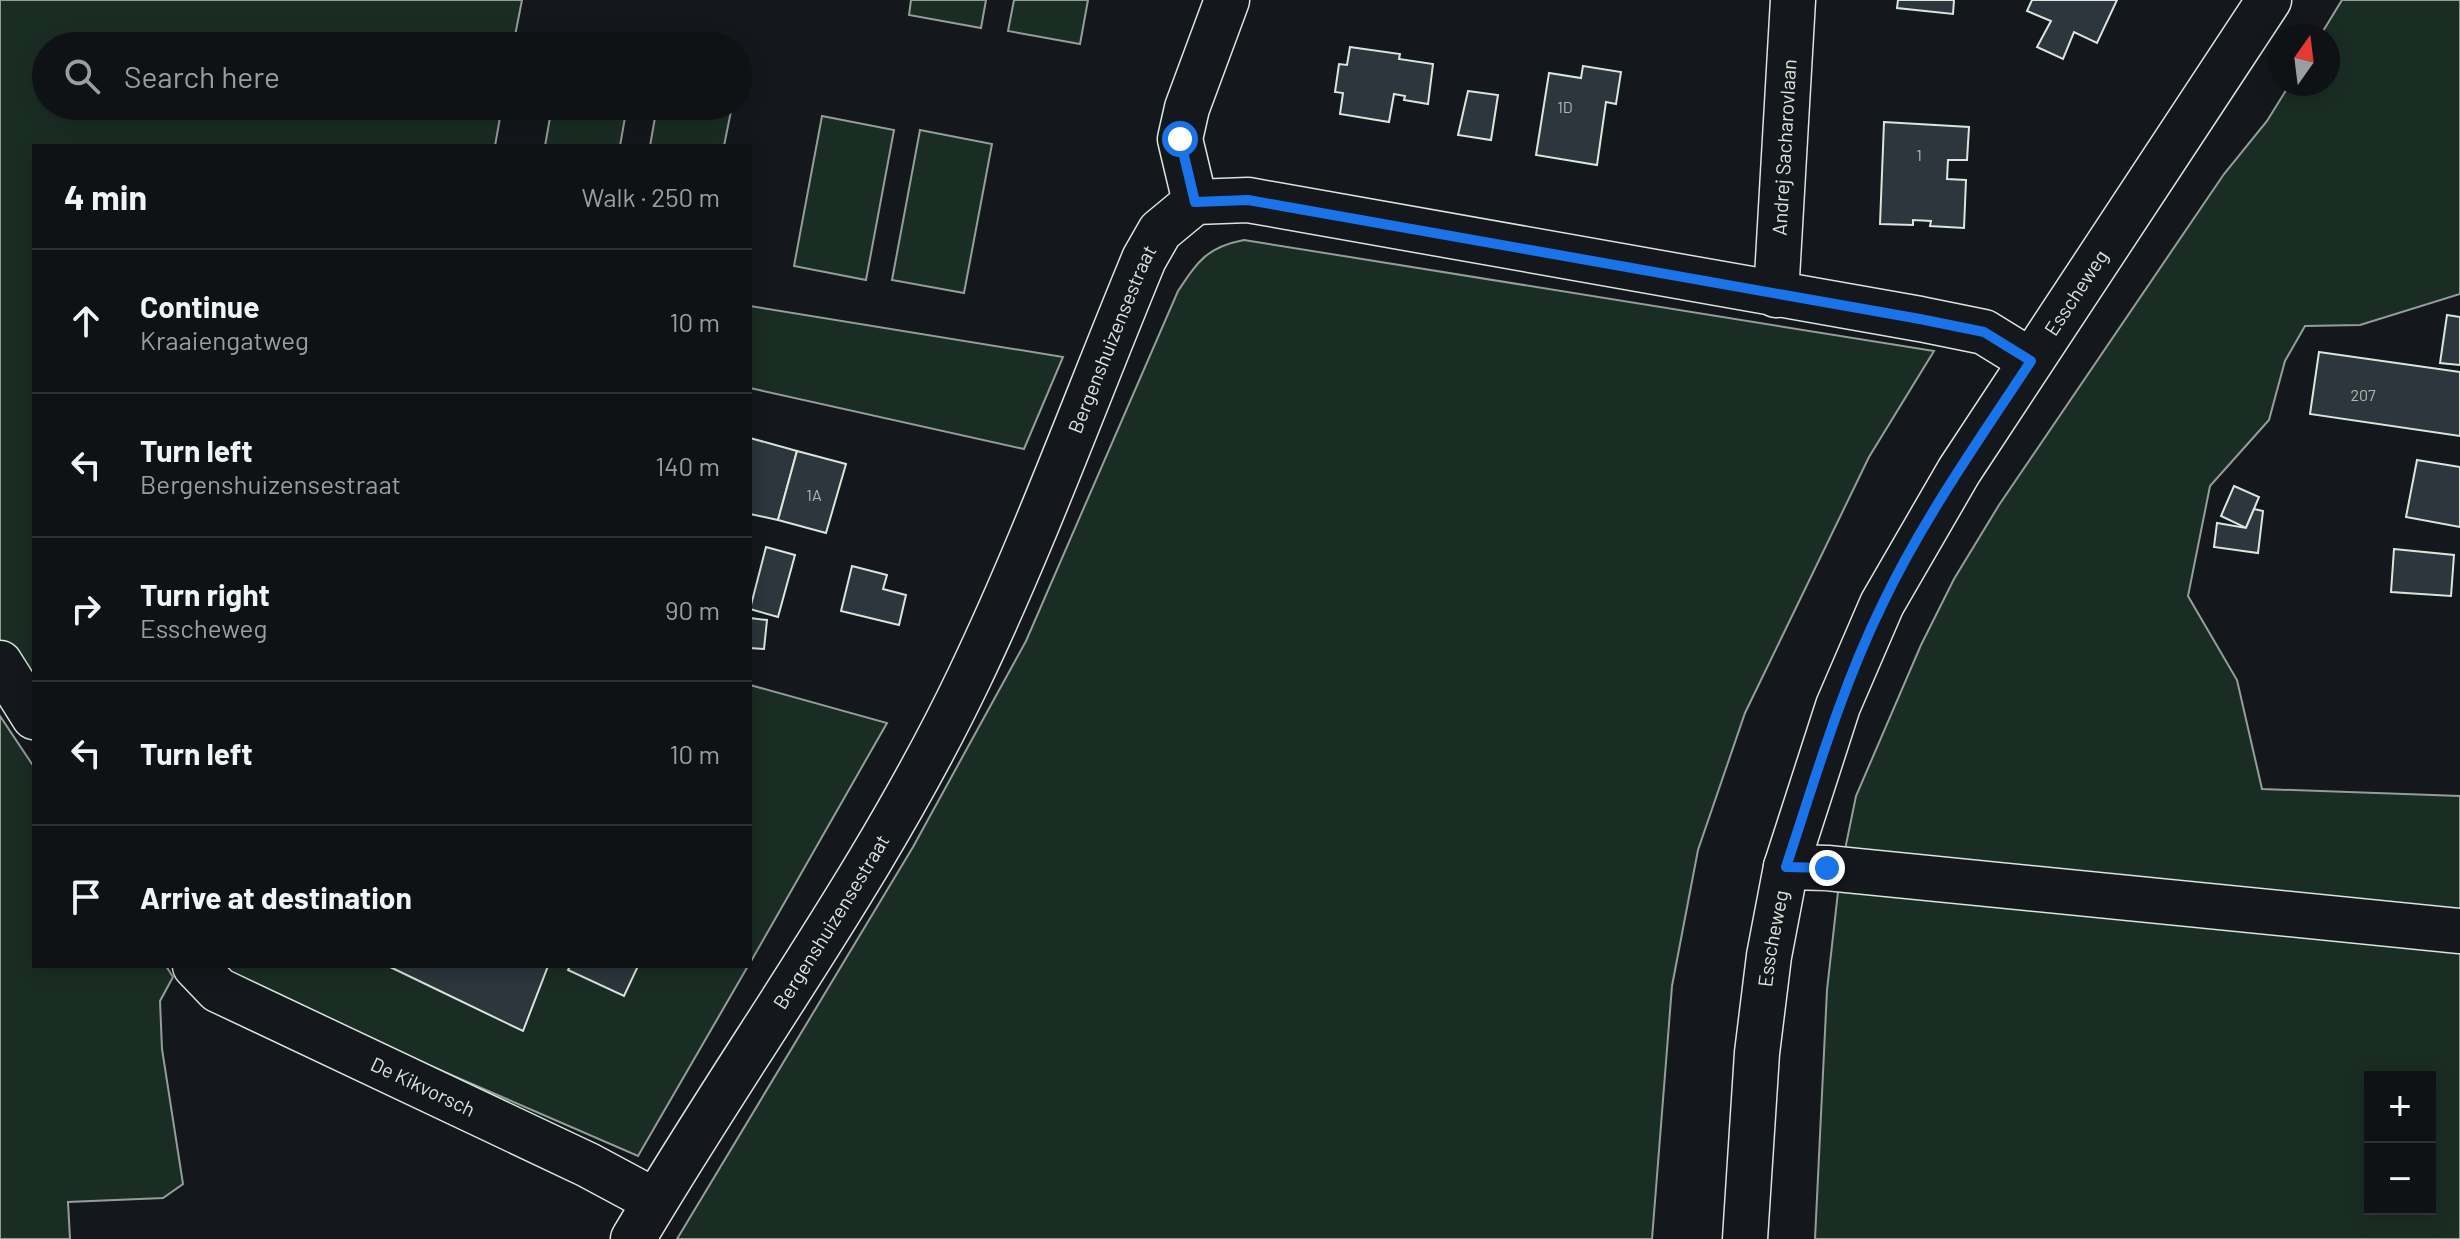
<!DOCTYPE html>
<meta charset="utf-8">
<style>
:root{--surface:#0f1215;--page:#1d2022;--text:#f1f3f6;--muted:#9b9ea0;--line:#2f3234}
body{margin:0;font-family:Barlow,sans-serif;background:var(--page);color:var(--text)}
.controls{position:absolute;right:24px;bottom:24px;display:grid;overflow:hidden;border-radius:0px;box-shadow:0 4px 20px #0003}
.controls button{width:72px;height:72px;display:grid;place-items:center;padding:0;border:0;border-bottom:2px solid var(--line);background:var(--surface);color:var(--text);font:40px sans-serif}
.compass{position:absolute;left:2268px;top:24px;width:72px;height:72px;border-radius:50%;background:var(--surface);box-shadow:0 4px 20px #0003;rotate:14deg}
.stop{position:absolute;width:24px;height:24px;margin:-18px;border:6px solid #1a73e8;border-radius:50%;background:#fff}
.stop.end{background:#1a73e8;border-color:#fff;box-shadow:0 2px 8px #0008}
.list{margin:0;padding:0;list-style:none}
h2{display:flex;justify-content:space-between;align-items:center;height:104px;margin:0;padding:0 32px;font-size:34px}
h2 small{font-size:26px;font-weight:400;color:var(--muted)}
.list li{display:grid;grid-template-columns:52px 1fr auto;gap:24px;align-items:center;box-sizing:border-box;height:144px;padding:0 32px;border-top:2px solid var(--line)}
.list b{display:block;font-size:30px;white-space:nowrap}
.list p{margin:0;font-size:26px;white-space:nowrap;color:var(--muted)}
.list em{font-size:26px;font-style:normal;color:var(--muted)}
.icon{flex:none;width:44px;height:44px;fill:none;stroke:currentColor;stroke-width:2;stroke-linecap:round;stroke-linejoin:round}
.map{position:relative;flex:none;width:2460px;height:1239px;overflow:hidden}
.search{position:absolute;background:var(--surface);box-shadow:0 4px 20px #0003;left:32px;top:32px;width:720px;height:88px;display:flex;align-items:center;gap:20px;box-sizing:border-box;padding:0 28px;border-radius:44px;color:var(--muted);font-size:30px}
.panel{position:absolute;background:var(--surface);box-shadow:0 4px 20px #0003;left:32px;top:144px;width:720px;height:824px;border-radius:0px}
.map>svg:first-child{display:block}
.green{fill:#1a2d24;stroke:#939e99;stroke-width:2;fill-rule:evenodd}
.building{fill:#2c363c;stroke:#d8e6dc;stroke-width:2}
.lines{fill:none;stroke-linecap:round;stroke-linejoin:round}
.minor-casing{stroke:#d8e6dc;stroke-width:47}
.minor{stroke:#14181c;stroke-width:44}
.route{stroke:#1a73e8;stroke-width:10}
.labels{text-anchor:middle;stroke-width:6;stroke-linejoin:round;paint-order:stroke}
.number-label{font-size:16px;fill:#adbab4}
.street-label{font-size:20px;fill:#d8e6dc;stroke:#14181c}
</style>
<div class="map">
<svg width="2460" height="1239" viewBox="0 0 2460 1239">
<rect width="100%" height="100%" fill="#14181c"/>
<!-- green -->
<g class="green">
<path d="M0,0h522l-9,46h-467v60h456l-7,40h-461v556l-34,-51z"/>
<path d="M911,0h75l-5,28 -72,-13z"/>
<path d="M1014,0h74l-8,44 -72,-13z"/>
<path d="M2342,0h118v294l-100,31 -55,1 -20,35 -16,59 -59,66 -22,110 49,84 25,109 198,7v443h-645l12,-249 13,-116 16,-78 65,-151 33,-66 45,-74 225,-331 43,-53 23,-37h38v-48h-8zM2370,1077h60v132h-60z"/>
<path d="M552,106h75l-7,40h-75z"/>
<path d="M657,106h75l-8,40h-74z"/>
<path d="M822,116l72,14 -28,150 -72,-14z"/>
<path d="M920,130l72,14 -28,149 -72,-13z"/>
<path d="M1244,240l690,111 -65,106 -124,256 -47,137 -26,136 -20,253h-975l236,-392 113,-206 152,-350c20,-30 29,-44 66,-51z"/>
<path d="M750,306l313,51 -39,92 -274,-61z"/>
<path d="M750,685l137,38 -137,240z"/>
<path d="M0,716l34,51v199h132l7,11 -13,24 2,48 21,135 -20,14 -95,4 2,37h-70z"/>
<path d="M216,966h532l-110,190 -265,-115z"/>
</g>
<!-- building -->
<g class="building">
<path d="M1898,0h56l-1,14 -56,-6z"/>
<path d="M2032,0h85l-20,43 -23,-11 -11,27 -26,-12 14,-26 -24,-10z"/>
<path d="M1350,47l50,7 -1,5 34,5 -5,40 -24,-4 1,-4 -11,-2 -5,28 -49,-8 3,-21 -8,-1 4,-28 8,1z"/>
<path d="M1583,66l38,6 -5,32 -10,-2 -9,63 -61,-10 13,-82 32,5z"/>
<path d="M1468,91l30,4 -7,45 -33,-5z"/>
<path d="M1884,122l85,5 -2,33h-19l-1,19 19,1 -2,48 -34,-2 1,-5 -18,-1v5l-33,-1z"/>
<path d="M2447,315l13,2v48l-20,-2z"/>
<path d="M2319,352l141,20v64l-150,-22z"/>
<path d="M750,438l47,13 -19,69 -28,-6z"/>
<path d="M797,451l49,13 -20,69 -48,-13z"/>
<path d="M2417,460l43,7v60l-54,-10z"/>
<path d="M2234,486l25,11 -13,31 -25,-12z"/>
<path d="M2254,509l9,2 -5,42 -44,-6 3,-24 29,5z"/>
<path d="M766,547l29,8 -17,62 -28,-8z"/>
<path d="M2394,549l60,6 -3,41 -60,-4z"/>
<path d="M852,566l35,9 -4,14 23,6 -7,30 -58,-14z"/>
<path d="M750,618l17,2 -3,29 -14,-1z"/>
<path d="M388,966h160l-25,65z"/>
<path d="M570,966h68l-14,30 -56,-26z"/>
</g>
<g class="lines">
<defs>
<g id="minor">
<path d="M1195,202l-15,-63 7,-31 40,-108"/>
<path id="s1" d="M1776,295l17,-295"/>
<path d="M0,663l34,54"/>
<path d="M1786,867l41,1 633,63"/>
<path id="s2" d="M195,966l23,24 370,175 67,36"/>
<path id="s3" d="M633,1239c110,-187 242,-364 336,-561 65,-136 117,-279 175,-419l16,-28 35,-29 53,-2 672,119 64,13 47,29"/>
<path id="s4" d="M1745,1239l12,-186 12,-97 17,-89 52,-161 44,-102 77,-133 310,-471"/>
</g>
</defs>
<!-- minor casing -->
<use href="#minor" class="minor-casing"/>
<!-- minor -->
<use href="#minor" class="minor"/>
</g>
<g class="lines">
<!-- route -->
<path class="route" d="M1180,139l15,63 53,-2 672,119 64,13 47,29c-52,79 -108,158 -149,244 -41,84 -67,174 -96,262l41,1"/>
</g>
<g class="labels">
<!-- number labels -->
<g class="number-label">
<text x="1565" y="113">1D</text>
<text x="1919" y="161">1</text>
<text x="2363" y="401">207</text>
<text x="814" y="501">1A</text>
</g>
<!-- street labels -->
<g class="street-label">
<text dy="7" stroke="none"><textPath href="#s1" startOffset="148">Andrej Sacharovlaan</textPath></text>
<text dy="7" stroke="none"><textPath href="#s4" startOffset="1022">Esscheweg</textPath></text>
<text dy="7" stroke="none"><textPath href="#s3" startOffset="1022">Bergenshuizensestraat</textPath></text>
<text dy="7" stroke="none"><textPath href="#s3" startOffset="374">Bergenshuizensestraat</textPath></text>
<text dy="7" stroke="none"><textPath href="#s4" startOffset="302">Esscheweg</textPath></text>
<text dy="7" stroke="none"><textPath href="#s2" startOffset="260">De Kikvorsch</textPath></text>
</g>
</g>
</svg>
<div class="controls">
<button>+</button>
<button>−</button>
</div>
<svg class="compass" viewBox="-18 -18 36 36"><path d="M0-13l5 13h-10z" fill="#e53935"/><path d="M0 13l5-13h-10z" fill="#9b9ea0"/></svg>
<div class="stop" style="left:1180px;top:139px"></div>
<div class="stop end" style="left:1827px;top:868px"></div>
<div class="search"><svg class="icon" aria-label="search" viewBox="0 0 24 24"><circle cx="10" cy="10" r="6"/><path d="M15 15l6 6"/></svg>Search here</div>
<section class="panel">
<h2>4 min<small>Walk · 250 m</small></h2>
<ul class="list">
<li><svg class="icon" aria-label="ahead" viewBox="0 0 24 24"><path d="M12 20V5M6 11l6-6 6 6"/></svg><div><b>Continue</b><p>Kraaiengatweg</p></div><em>10 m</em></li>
<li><svg class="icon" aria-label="left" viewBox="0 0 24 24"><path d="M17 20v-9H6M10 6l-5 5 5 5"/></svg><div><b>Turn left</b><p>Bergenshuizensestraat</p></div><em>140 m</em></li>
<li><svg class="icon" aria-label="right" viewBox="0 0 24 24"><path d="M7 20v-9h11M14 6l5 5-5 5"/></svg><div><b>Turn right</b><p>Esscheweg</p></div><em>90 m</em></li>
<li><svg class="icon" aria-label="left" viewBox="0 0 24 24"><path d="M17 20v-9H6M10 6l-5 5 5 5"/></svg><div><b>Turn left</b></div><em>10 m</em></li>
<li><svg class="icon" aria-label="arrive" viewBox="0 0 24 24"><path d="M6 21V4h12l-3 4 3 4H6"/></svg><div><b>Arrive at destination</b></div></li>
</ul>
</section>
</div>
